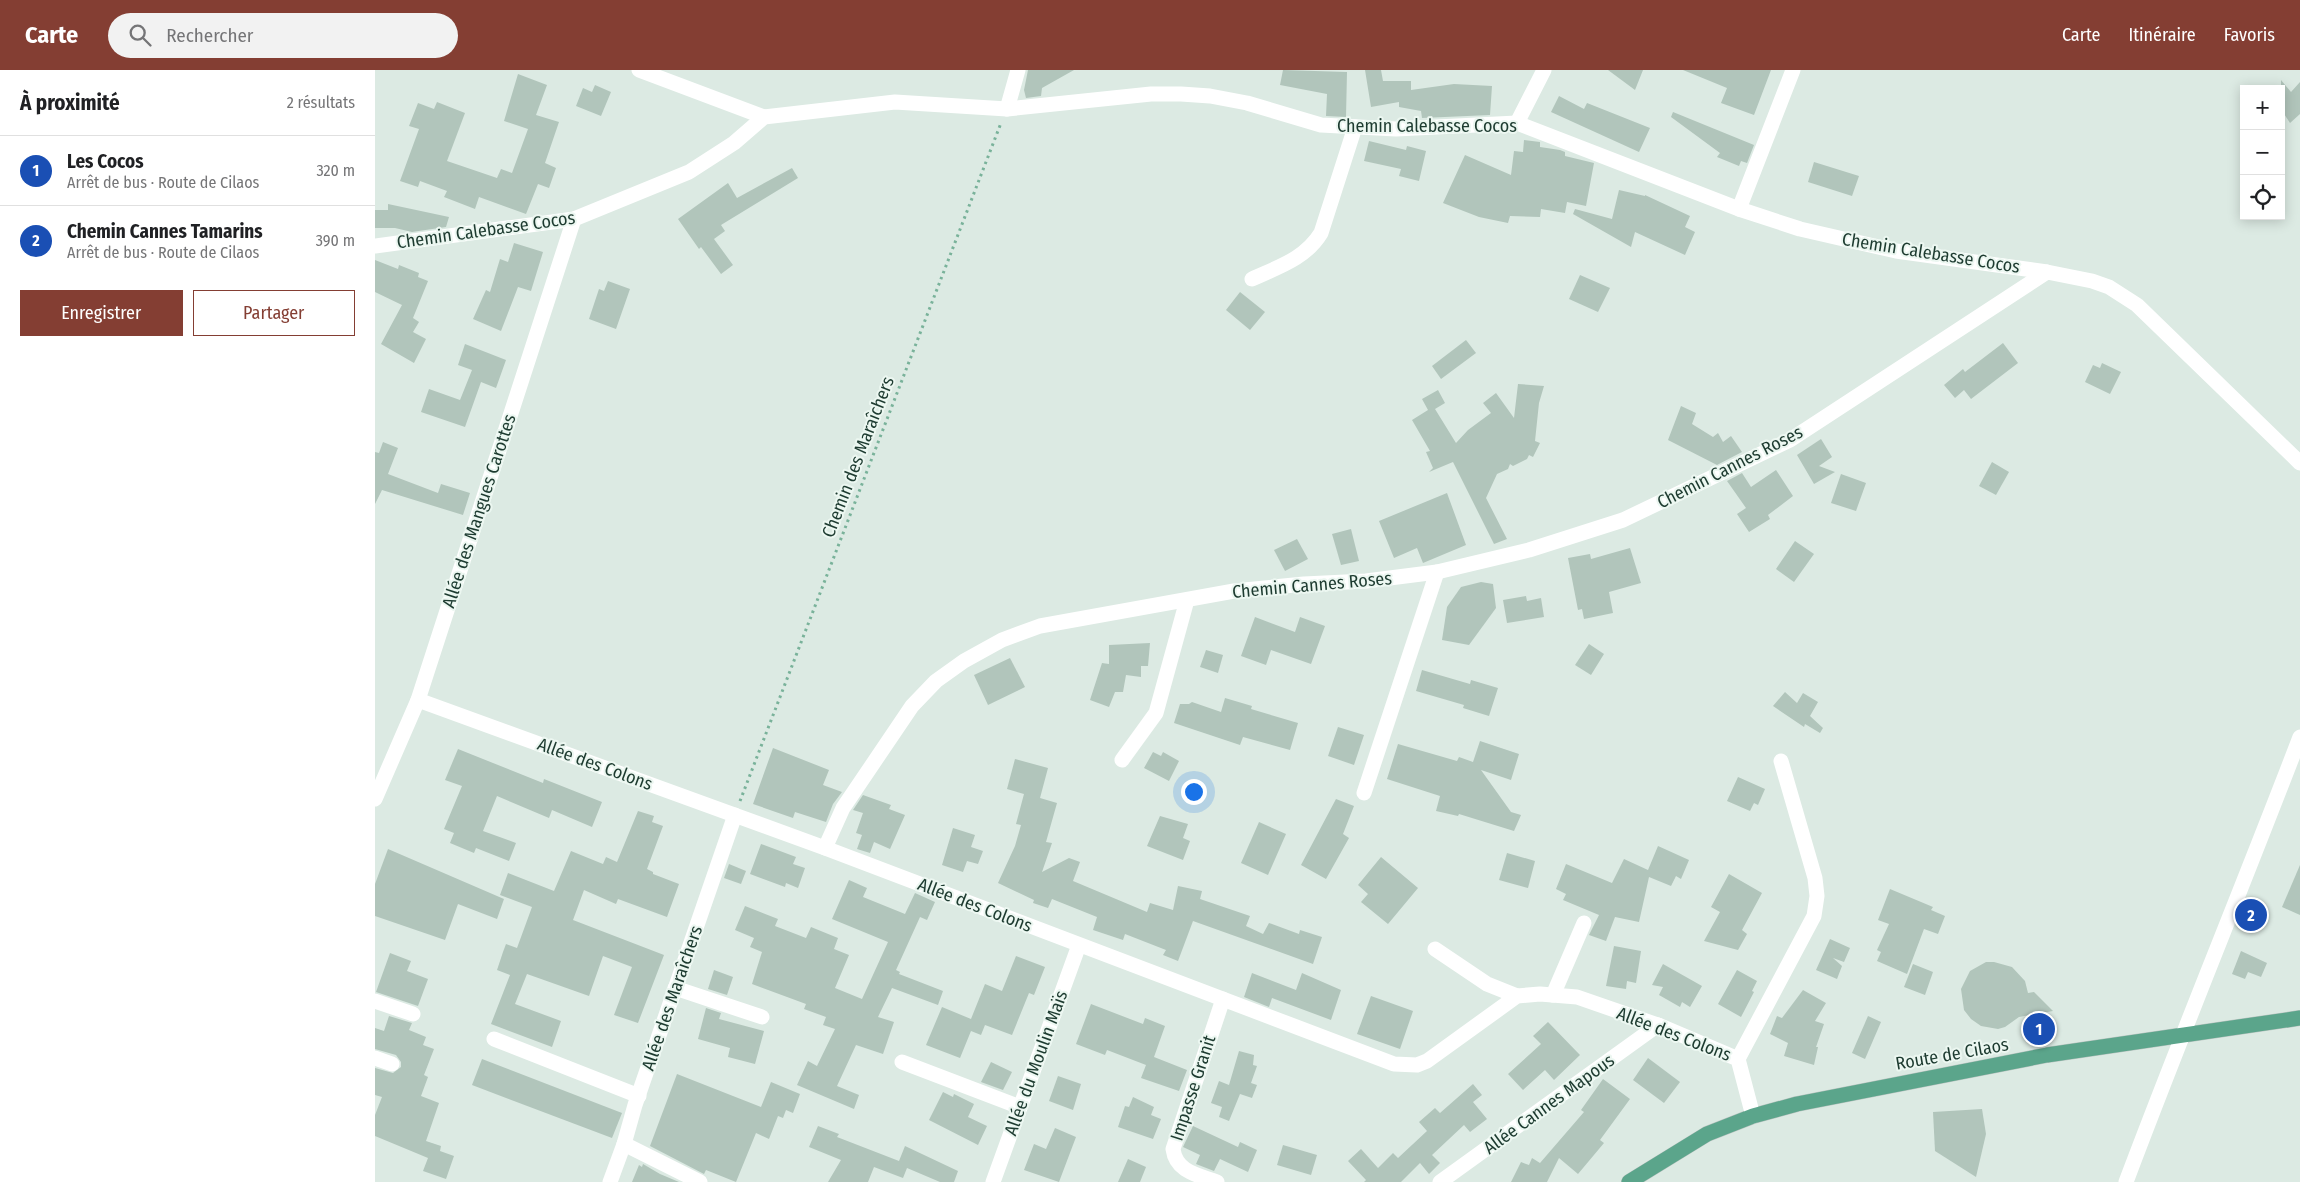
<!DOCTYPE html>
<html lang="fr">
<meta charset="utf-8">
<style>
:root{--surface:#fff;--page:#f2f2f2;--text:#202124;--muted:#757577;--line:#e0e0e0;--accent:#843e33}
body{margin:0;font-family:"Fira Sans Condensed",sans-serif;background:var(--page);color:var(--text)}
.controls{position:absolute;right:15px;top:15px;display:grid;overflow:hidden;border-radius:0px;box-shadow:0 2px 12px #0003}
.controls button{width:45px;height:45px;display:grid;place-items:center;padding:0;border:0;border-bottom:1px solid var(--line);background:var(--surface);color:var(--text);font:25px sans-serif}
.you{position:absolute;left:818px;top:721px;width:18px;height:18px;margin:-12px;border:4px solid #fff;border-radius:50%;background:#1a73e8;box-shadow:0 0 0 8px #1a73e833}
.badge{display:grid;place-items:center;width:32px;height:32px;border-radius:50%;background:var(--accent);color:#fff;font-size:16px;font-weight:700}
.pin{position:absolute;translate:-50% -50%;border:2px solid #fff;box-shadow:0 1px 5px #0006}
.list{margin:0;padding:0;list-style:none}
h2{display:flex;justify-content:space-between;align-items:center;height:65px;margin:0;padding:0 20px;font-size:21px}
h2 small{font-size:16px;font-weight:400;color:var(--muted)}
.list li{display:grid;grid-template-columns:32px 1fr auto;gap:15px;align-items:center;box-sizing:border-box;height:70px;padding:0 20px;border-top:1px solid var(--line)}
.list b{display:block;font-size:19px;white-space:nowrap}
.list p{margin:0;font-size:16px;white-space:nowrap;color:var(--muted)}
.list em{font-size:16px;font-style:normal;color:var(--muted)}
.actions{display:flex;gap:10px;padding:15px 20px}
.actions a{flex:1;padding:11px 0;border:1px solid var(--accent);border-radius:0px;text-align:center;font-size:18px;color:var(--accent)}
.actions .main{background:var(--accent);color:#fff}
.icon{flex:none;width:28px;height:28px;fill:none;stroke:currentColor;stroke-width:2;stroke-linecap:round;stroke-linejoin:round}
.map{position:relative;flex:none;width:1925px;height:1112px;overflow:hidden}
header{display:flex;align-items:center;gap:30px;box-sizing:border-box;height:70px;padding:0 25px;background:var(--accent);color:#fff}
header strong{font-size:24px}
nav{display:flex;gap:28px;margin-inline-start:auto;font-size:18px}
.search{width:350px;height:45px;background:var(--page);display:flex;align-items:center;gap:12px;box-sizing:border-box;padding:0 18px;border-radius:28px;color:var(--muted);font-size:19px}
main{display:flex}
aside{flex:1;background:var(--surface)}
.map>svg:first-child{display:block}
.building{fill:#b1c5bb}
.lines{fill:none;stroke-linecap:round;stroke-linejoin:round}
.major-casing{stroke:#bbc4c1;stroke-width:16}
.path{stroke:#79b29a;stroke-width:3;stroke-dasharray:2.5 4;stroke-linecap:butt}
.minor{stroke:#fff;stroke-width:15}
.major{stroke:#5ba58b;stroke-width:15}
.labels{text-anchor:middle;stroke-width:4;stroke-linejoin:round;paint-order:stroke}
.street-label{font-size:18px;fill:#1d3b30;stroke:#ecf7f1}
</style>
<header>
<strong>Carte</strong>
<div class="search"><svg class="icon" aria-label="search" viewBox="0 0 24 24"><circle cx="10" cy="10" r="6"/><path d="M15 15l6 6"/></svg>Rechercher</div>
<nav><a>Carte</a><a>Itinéraire</a><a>Favoris</a></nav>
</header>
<main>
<aside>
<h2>À proximité<small>2 résultats</small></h2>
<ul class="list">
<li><span class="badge" style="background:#1a4fb4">1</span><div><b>Les Cocos</b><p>Arrêt de bus · Route de Cilaos</p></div><em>320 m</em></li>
<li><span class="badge" style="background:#1a4fb4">2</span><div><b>Chemin Cannes Tamarins</b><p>Arrêt de bus · Route de Cilaos</p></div><em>390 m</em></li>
</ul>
<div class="actions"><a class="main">Enregistrer</a><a>Partager</a></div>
</aside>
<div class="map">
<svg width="1925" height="1112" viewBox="0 0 1925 1112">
<rect width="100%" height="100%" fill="#dceae3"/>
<!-- building -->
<g class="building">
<path d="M653,0h46l-32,18 -1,8 -15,2 -2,-8z"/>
<path d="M908,0l64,2 -1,45 -20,-1 1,-22 -47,-9z"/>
<path d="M990,0h16l2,11h28v9l43,-6 38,2 -2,29 -68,3 -1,-7 -22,-4v-5l-28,5z"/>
<path d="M1233,0h35l-8,20z"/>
<path d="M1308,0h88l-17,45 -33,-12 6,-15z"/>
<path d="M143,4l29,11 -11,30 23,7 -14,41 11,5 -7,20 -11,-4 -12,30 -47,-17 -4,12 -31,-12 3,-6 -27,-10 -2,6 -18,-6 19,-52 -10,-3 9,-23 16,6 3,-7 28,11 -18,48 50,17 4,-9 11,4 16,-44 -24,-8z"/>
<path d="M1906,10l10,12 9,-10v32l-10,9 -9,-14z"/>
<path d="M220,15l16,7 -10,24 -25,-10 7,-18 9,4z"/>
<path d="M1184,26l25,13 3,-6 63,25 -11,24 -88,-40z"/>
<path d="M1298,42l81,33 -7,18 -6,-2 -2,5 -22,-9 3,-4 -49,-36z"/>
<path d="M1149,70l16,2v5l20,3 5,2v4l29,7 -8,43 -19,-4 -2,11 -24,-4 -1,8 -30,-1 -2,7 -29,-6 -36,-14 22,-48 46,20 3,-24 9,1z"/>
<path d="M994,71l37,9 1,-4 19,5 -7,30 -20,-5 2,-7 -37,-8z"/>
<path d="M1439,92l45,14 -7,20 -44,-14z"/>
<path d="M417,98l6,10 -77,47 4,6 -11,8 19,26 -12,9 -20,-27 -2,2 -21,-30 50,-36 9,15z"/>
<path d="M1244,120l26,6v-1l45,21 -5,11 10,5 -10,23 -50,-23 -4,15 -58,-33 2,-5 37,10z"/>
<path d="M13,134l61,13 -3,10 -34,5 -17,-4h-20v-18h13z"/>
<path d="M139,173l29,9 -12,39 -13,-4 -17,44 -28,-12 13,-29 4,2 10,-33 8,3z"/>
<path d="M0,190l23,9 1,-4 20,8 -1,4 10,4 -15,37 6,4 -6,10 13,7 -12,24 -33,-19 21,-39 -27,-13z"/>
<path d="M1205,205l30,13 -12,24 -29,-13z"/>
<path d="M233,211l22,8 -14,40 -27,-10 10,-30 5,2z"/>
<path d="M865,222l25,20 -15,18 -24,-20z"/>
<path d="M1091,270l10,13 -35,26 -9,-13z"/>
<path d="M1628,273l15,20 -47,36 -7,-9 -9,8 -11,-13 19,-16 2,3z"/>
<path d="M90,274l41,16 -10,28 -15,-6 -16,45 -44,-15 8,-23 31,11 12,-30 -14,-5z"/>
<path d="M1727,293l19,9 -11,22 -25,-12 8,-17 7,3z"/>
<path d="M1143,314l26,2 -5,17 -4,38 5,2 -7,14 -4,-2 -2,4 -14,7 -3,-2 -2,5 -11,5 -11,24 21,41 -13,5 -41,-82 -24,10 4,-4 -7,-16 4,-1 -18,-31 16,-10 -6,-11 16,-9 7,13 -10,6 21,34 12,-13 23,-17 -8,-10 13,-10 18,25z"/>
<path d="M1306,336l15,7 -4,11 21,13 5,-4 5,9 8,-6 11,16 -25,13 -49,-25z"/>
<path d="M1446,369l11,18 -13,9 16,6 -21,12 -17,-29z"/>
<path d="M8,372l15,6 -10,26 50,19 3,-9 29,9 -7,22 -81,-25 -7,14v-52l4,1z"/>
<path d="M1617,392l17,10 -13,23 -17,-9z"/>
<path d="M1401,400l17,26 -25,19 2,4 -21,13 -12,-18 9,-6 -19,-27 15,-8 9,14z"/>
<path d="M1466,404l25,9 -10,28 -25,-8z"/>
<path d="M1072,423l19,52 -43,18 -6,-15 -23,10 -15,-37z"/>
<path d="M976,459l8,32 -18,4 -9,-31z"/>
<path d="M922,469l11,20 -23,12 -11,-21z"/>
<path d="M1420,471l19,13 -20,28 -18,-13z"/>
<path d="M1255,478l11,35 -32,9 4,21 -29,6 -2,-10 -4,1 -10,-52 22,-4 1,5z"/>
<path d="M1106,512l12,2 3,24 -27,37 -27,-5 5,-33 14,-20z"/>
<path d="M1151,526l1,5 14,-3 3,19 -37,6 -4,-23z"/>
<path d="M880,547l40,15 5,-15 25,9 -14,38 -40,-14 -5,15 -25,-9z"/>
<path d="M775,573l-2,23h-7v11l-15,-2 -3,17h-8l-6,15 -19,-7 12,-37 7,1v-19z"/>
<path d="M1214,574l15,10 -13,21 -16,-10z"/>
<path d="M831,580l17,5 -5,18 -18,-6z"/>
<path d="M635,588l15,29 -37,18 -14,-30z"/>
<path d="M1047,600l48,14 1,-4 27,8 -9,28 -26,-8 1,-3 -48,-14z"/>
<path d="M1410,622l12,11 6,-10 15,9 -8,14 13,12 -3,5 -15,-9 -1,3 -31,-21z"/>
<path d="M850,628l27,8 -1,3 47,14 -8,27 -47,-13 -3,8 -66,-22 6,-19h9l3,-2 29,10z"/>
<path d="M963,657l26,8 -10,30 -26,-9z"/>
<path d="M1105,671l39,13 -8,26 -30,-10 30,42 10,3 -7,16 -55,-17 -1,2 -22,-5 4,-15 -53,-17 11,-35 59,17 2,-4 14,5z"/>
<path d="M398,678l56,22 -6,15 19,7 -9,12 -7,18 -31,-10 -2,6 -40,-14z"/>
<path d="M83,679l85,34 1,-4 58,23 -10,25 -40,-17 -3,8 -52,-22 -14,35 33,12 -7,18 -33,-13 -2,5 -24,-10 4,-10 -10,-4 18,-43 -17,-6z"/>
<path d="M778,682l8,4 2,-4 16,9 -10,20 -25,-13z"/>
<path d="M640,689l33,9 -8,30 17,5 -11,39 6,1 -10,29 27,-14 11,4 -7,19 74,31 3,-9 23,7 5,-24 24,5 -2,8 50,17 -4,10 17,8 6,-11 30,11 1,-4 22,7 -9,27 -120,-43 -15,40 -15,-6 3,-5 -41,-16 -2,6 -30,-10 4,-13 -45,-18 -4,9 -15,-5 1,-3 -36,-17 17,-37 6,-21 -5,-1 8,-30 -17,-5z"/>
<path d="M1363,707l27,12 -7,16 -4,-2 -4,8 -23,-10z"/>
<path d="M488,725l28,10 -2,4 16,6 -15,34 -16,-7 -4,11 -13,-4 5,-14 -6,-2 7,-20 -10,-3z"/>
<path d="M961,729l18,7 -11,28 6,4 -23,41 -25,-14z"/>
<path d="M263,741l16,5 -2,6 11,4 -16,43 6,3v2l26,10 -12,33 -49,-18 -2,5 -32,-14 -11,30 91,35 -26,68 -24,-8 18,-48 -29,-11 -14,40 -62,-22 -12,30 46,17 -9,26 -61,-23 19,-49 -13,-5 6,-18 3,-8 11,4 15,-41 -32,-12 8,-22 46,18 17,-40 32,13 3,-7 11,5z"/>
<path d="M785,746l28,8 -5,14 7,3 -7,19 -36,-14z"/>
<path d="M884,752l27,12 -18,41 -27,-12z"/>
<path d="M578,758l22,7 -4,12 12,4 -5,13 -11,-3 -4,11 -21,-7z"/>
<path d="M386,774l35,13 -3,7 12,4 -7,20 -12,-5 -1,4 -35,-13z"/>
<path d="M1283,776l31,14 -8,19 -5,-3 -5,10 -22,-9 -10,45 -24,-5 -9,24 -17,-6 10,-20 -36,-15 3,-6 -10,-5 10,-25 46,19 12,-24 24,11z"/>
<path d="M13,779l116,50 -7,20 -39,-15 -13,36 -70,-24v-32z"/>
<path d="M1132,783l28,8 -7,27 -29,-8z"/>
<path d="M1006,787l37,31 -30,36 -27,-22 7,-8 -10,-9z"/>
<path d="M354,794l17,7 -5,13 -17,-6z"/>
<path d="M1925,795v50l-18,-8z"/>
<path d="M1354,804l33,19 -20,37 5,4 -9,16 -34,-9 16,-29 -9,-5z"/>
<path d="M474,810l18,8 -4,9 42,17 10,-21 20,9 -8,18 -7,-3 -24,53 4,2 -1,2 44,17 -5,14 -46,-17 -14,29 16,5 -11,32 -27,-9 -19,41 22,9 -5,14 -57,-24 11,-24 9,5 18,-37 -12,-4 3,-8 -22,-8 2,-5 -54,-20 10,-32 -12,-5 4,-9 -19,-8 10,-24 33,13 -3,7 31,12 5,-11 27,11 -4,11 15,6 -14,33 27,11 26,-57 -56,-23z"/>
<path d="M1515,819l43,18 -2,3 14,6 -7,18 -14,-5 -17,45 -30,-13 4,-9 -4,-2 12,-26 -11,-4z"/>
<path d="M1455,869l20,9 -6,14 -11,-4 9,8 -5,13 -21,-9z"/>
<path d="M1239,876l27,5 -5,32 -9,-2 -1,8 -20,-3z"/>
<path d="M1866,881l26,12 -6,14 -13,-5 -3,7 -13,-5z"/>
<path d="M15,883l21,8 -4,10 21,8 -10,27 -42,-14z"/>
<path d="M641,886l29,11 -11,28 -5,-2 -17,42 -27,-10 -4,10 -10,-4 -11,27 -34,-13 16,-38 29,12 14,-35 17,7z"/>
<path d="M1611,892h8l18,5 13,14 3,12 6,-1 19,19 -34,6 -14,10 -7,2 -17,-3 -10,-7 -7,-9 -3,-21 9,-18z"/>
<path d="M1288,894l39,22 -12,21 -8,-5 -2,5 -21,-12 4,-8 -11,-2z"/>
<path d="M1538,894l20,8 -8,23 -21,-8z"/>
<path d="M339,900l19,7 -6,18 -19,-6z"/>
<path d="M1362,900l20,11 -5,10 2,1 -13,25 -23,-13z"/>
<path d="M877,903l44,17 6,-17 39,17 -10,30 -59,-22 -3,9 -25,-10z"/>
<path d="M1428,920l23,13 -11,18 9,3 -8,23h2l-4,18 -30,-9 4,-13 -18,-9 7,-18 5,2z"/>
<path d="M996,926l42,15 -13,38 -43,-15z"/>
<path d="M716,934l52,20 2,-6 20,8 -11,31 33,13 -8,21 -38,-13 5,-13 -39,-15 -2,5 -29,-11z"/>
<path d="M331,938l15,5 -2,6 45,12 -9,33 -27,-7 2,-9 -32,-9z"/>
<path d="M14,946l23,7 -3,7 17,7 -3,8 11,4 -10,26 4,2 -7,19 18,7 -13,38 15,5 -1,5 14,5 -8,23 -23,-8 5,-13 -53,-22v-21l7,-18 -7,-2v-27l18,5 8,-6v-5l-5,-7 -21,-6v-21l9,3z"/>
<path d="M1493,946l13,6 -16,37 -13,-6z"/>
<path d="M1173,952l32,33 -26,25 -9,-10 -22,20 -15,-16 33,-30 -8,-8z"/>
<path d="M864,981l15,4 -1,10 4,1 -6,17 6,2 -5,13 -12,-4 -11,27 -10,-4 3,-10 -11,-4 8,-22 10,4z"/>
<path d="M1273,988l32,24 -16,21 -31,-23z"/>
<path d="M107,989l140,54 -10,25 -140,-53z"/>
<path d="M616,992l21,10 -9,18 -22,-8z"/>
<path d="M302,1004l84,33 10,-25 29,12 -7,19 -7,-3 -3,8 -5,-2 -9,23 -13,-6 -20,49 -30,-12 -2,4 -54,-28z"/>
<path d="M683,1006l23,8 -8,26 -24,-9z"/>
<path d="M1228,1009l27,20 -30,41 4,3 -26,31 -19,-16 -12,24h-36l10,-20 8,3 3,-7 8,5 44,-51 -3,-2z"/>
<path d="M1098,1014l9,11 -9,7 14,17 -17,13 -6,-7 -32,30 8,8 -11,11 -9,-11 -19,19h-37l2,-2 -18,-19 13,-12 17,19 15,-15 5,5 29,-27 -8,-9 16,-14 5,5z"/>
<path d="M568,1022l10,5 1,-3 20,10 -6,13 19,9 -9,19 -49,-25z"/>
<path d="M758,1027l21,10 -3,8 10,4 -8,20 -35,-12 7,-21 4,1z"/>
<path d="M1607,1039l4,25 -10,43 -41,-26 -2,-39z"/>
<path d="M443,1056l21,8 -2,3 62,24 6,-15 53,25 -4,11h-14l-33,-14 -4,10 -29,-11 -6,15h-40l13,-22 -32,-13z"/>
<path d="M818,1056l45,21 2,-5 17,8 -9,22 -28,-13 -6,12 -18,-7 4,-9 -17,-8z"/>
<path d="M680,1058l21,9 -17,45 -35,-12 10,-26 12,5z"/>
<path d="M908,1075l34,10 -6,20 -34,-10z"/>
<path d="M753,1089l18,8 -6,15h-22z"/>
<path d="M268,1094l17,10 19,8h-47l7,-17 3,2z"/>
</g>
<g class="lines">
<defs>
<path id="major" d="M1254,1112l78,-48 46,-18 44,-12 250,-49 253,-37"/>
</defs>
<!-- major casing -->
<use href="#major" class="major-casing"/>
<!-- path -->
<path class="path" d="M365,731l261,-678"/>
<!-- minor -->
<g class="minor">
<path d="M264,0l125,47"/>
<path d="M632,39l11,-39"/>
<path d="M1142,53l27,-53"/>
<path d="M1364,139l54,-139"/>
<path d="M0,176l199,-27 115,-47 45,-29 30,-26 131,-15 112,7 144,-15h30l29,2 37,7 74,22 75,4 121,-6 222,86 61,20 96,22 151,21 45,9 17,6 28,18 163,158"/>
<path d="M877,209c26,-12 53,-20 69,-46l34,-106"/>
<path d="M43,630l407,148 569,216 23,1 10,-4 90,-65 23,-2 37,3 81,28 80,34 15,57"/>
<path d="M747,690l34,-47 31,-113"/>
<path d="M989,723l73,-221"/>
<path d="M0,729l43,-99 156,-481"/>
<path d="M450,778l18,-40 69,-102 24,-25 28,-20 38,-21 38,-14 194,-35 70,-7 62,-3 71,-9 92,-22 94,-30 167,-80 257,-168"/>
<path d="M1060,879l52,35 30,12"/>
<path d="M300,918l87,29"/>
<path d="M1178,925l31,-72"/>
<path d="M0,931l38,13"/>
<path d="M119,969l145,57"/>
<path d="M0,988l17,6"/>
<path d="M1363,989l76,-143 3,-20 -2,-18 -34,-117"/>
<path d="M527,992l118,45"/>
<path d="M249,1074l76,38"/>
<path d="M235,1112l14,-38 11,-39 100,-290"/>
<path d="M618,1112l86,-237"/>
<path d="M842,1112c-19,-7 -41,-10 -44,-33l50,-150"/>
<path d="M1065,1112l218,-157"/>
<path d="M1751,1112c56,-149 117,-296 174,-445"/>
</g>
<!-- major -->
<use href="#major" class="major"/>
</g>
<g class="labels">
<!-- street labels -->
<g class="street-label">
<text x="1052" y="62">Chemin Calebasse Cocos</text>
<text transform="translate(111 160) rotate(-8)" y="6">Chemin Calebasse Cocos</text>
<text transform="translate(1556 183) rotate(9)" y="6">Chemin Calebasse Cocos</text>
<text transform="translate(483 387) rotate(-69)" y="6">Chemin des Maraîchers</text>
<text transform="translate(1355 397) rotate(-27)" y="6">Chemin Cannes Roses</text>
<text transform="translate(104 441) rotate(-72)" y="6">Allée des Mangues Carottes</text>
<text transform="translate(937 515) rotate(-5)" y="6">Chemin Cannes Roses</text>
<text transform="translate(220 694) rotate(20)" y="6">Allée des Colons</text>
<text transform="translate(600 835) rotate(21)" y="6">Allée des Colons</text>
<text transform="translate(297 928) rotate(-71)" y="6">Allée des Maraîchers</text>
<text transform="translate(1299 964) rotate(21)" y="6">Allée des Colons</text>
<text transform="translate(1577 984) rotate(-10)" y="6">Route de Cilaos</text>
<text transform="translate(661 993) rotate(-70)" y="6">Allée du Moulin Maïs</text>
<text transform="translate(818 1018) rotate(-72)" y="6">Impasse Granit</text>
<text transform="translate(1174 1034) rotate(-36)" y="6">Allée Cannes Mapous</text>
</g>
</g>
</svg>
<div class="controls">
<button>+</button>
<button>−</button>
<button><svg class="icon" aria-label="locate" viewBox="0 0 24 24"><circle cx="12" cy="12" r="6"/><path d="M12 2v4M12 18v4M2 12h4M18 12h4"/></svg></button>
</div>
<div class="you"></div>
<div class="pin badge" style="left:1664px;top:959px;background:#1a4fb4">1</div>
<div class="pin badge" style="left:1876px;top:845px;background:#1a4fb4">2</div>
</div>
</main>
